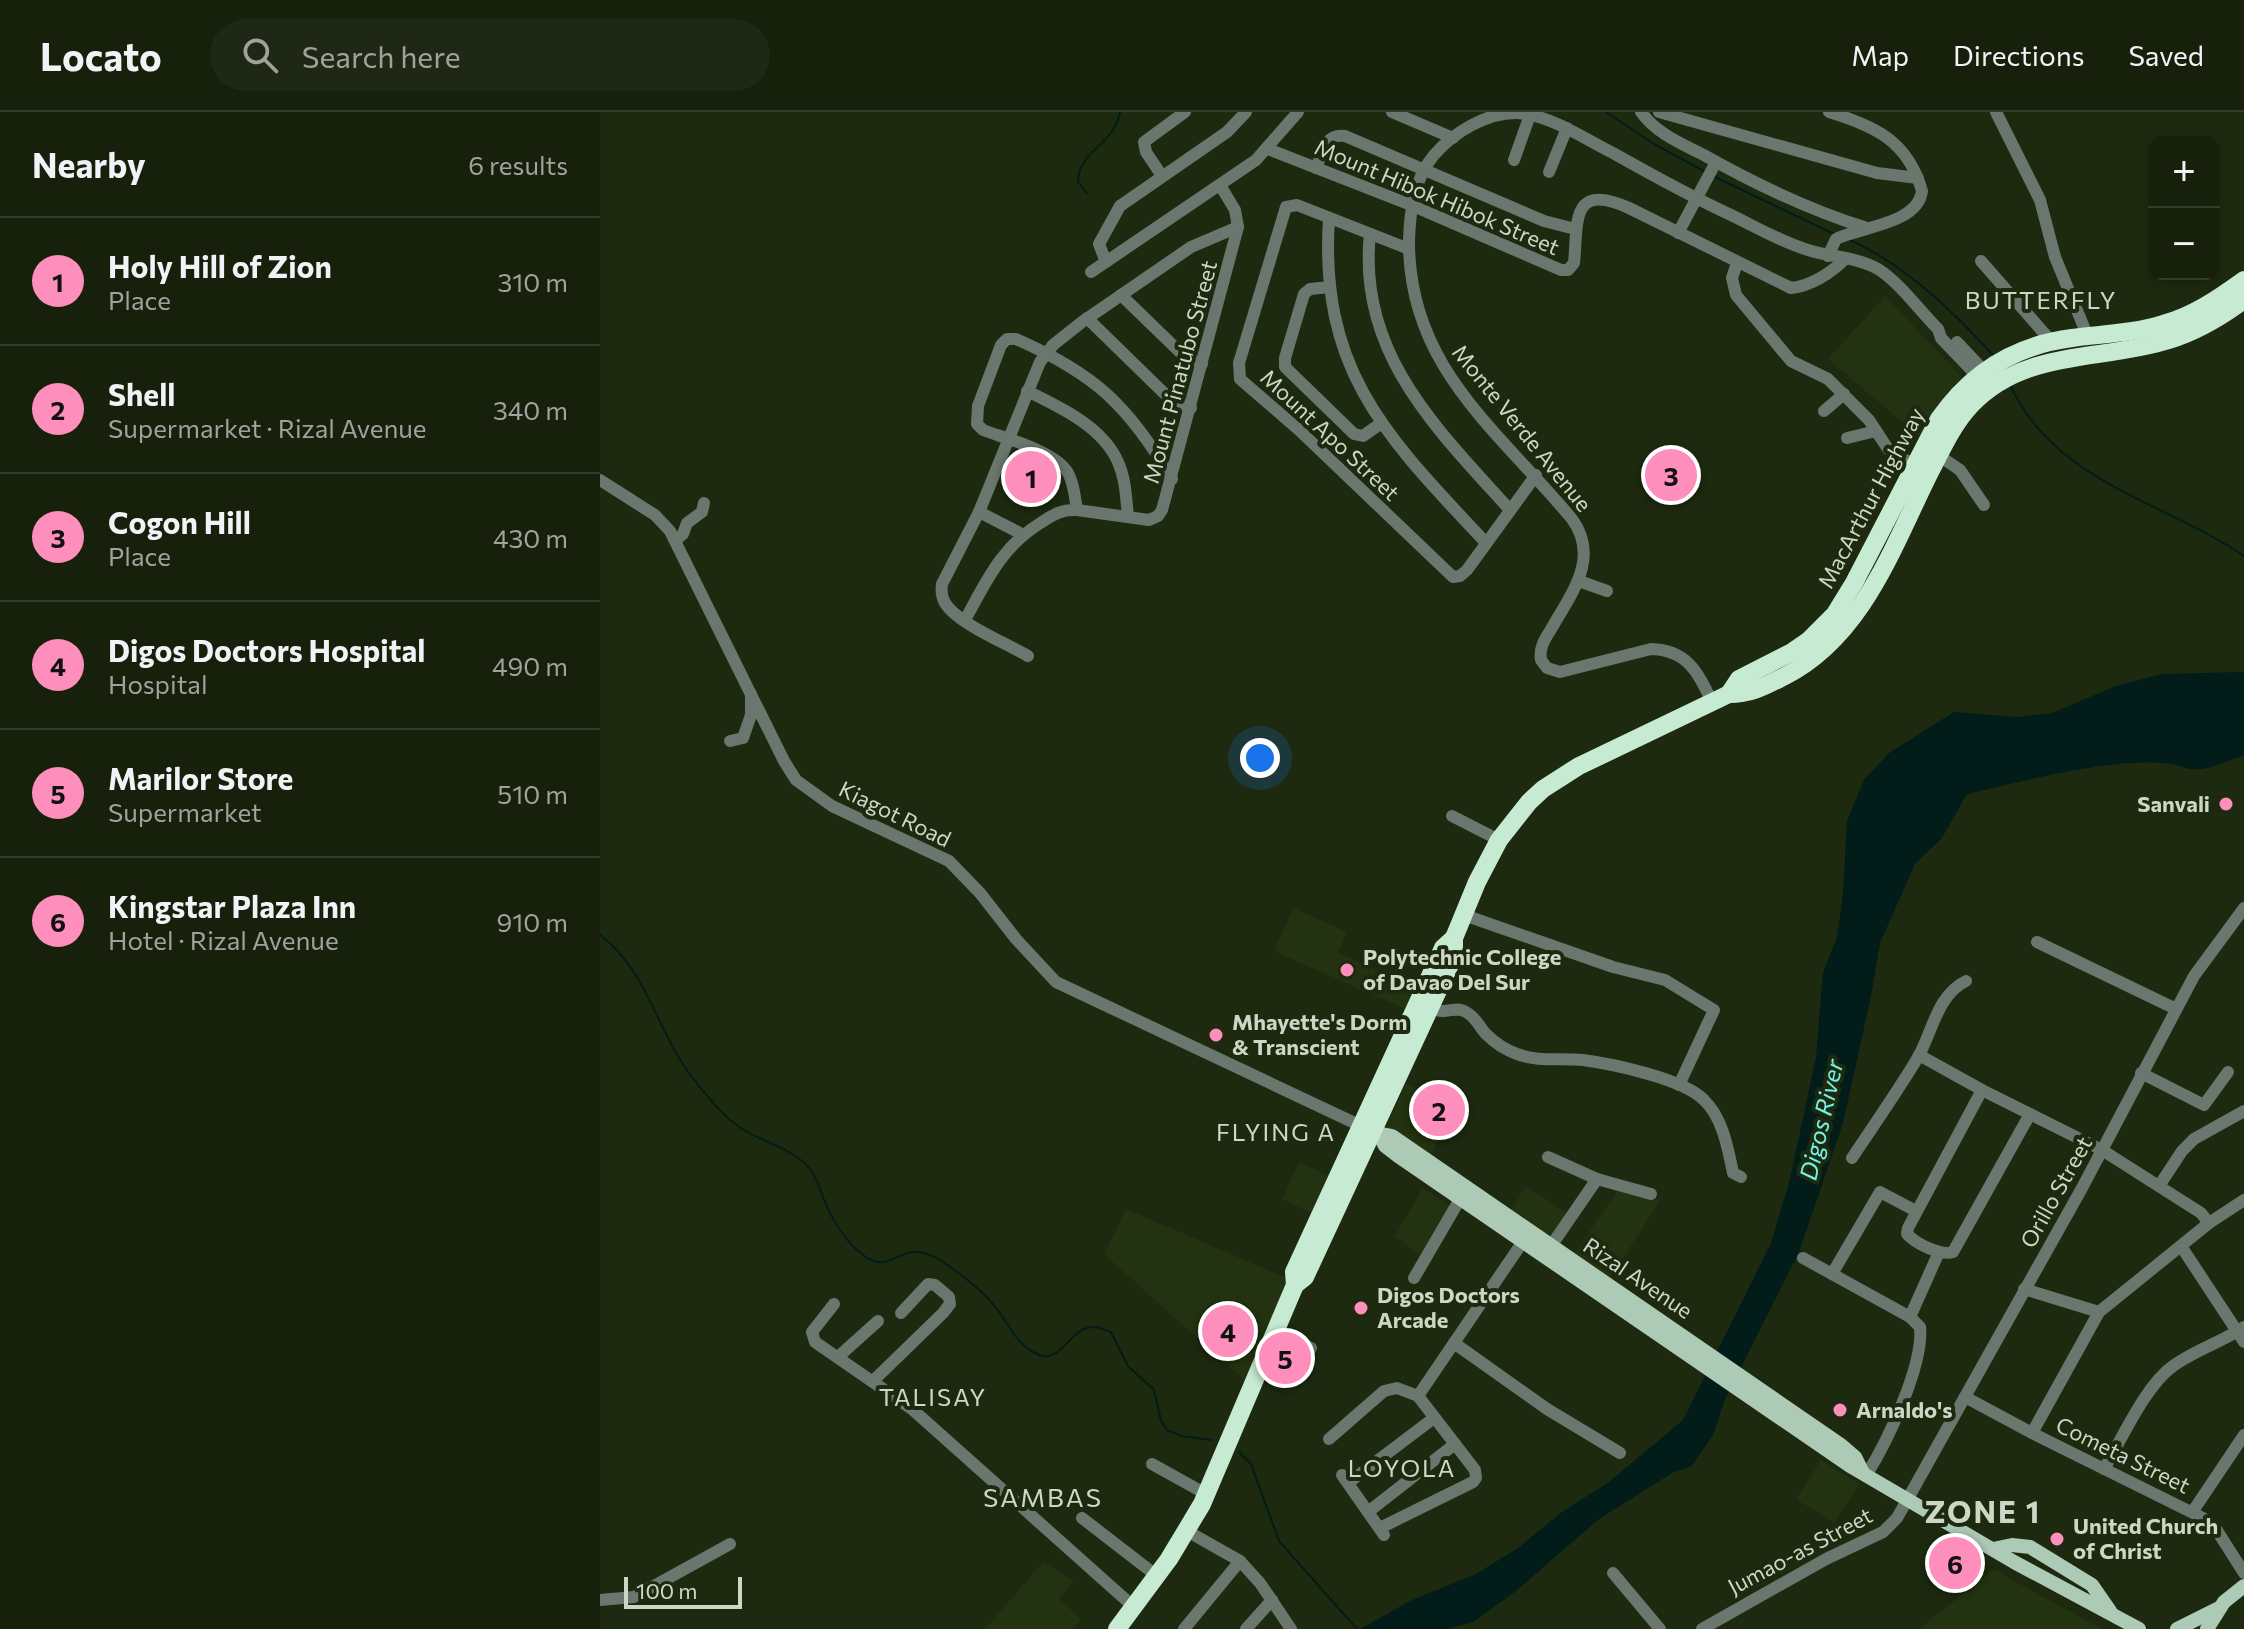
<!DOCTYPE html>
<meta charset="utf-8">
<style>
:root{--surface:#16200b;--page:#1f2814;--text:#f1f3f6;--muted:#9ea39d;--line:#353e2c;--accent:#fe8ebb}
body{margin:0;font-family:Commissioner,sans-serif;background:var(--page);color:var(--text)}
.controls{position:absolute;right:24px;top:24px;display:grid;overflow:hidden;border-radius:16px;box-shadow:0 4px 12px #0003}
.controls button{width:72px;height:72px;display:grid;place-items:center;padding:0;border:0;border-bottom:2px solid var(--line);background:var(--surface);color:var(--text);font:40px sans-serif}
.scale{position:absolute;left:24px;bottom:20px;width:118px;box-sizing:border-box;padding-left:8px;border:4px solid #ced7c6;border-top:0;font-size:22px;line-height:28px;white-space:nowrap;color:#ced7c6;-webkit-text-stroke:6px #1d2a0f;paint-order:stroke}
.you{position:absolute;left:660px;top:646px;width:28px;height:28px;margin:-20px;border:6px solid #fff;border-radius:50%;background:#1a73e8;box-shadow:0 0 0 12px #1a73e833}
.badge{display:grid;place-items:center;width:52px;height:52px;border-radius:50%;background:var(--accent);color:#111;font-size:26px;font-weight:700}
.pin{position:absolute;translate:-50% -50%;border:4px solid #fff;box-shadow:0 2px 8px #0006}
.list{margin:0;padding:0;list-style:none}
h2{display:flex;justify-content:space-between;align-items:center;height:104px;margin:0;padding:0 32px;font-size:34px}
h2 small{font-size:26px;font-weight:400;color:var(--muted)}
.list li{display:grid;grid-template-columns:52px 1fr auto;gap:24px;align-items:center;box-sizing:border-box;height:128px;padding:0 32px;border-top:2px solid var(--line)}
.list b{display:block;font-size:30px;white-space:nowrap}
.list p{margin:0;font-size:26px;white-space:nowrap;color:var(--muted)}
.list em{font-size:26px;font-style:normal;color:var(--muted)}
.icon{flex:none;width:44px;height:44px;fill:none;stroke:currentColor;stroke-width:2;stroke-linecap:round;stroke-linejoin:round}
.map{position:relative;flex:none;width:1644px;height:1517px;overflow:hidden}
header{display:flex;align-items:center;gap:48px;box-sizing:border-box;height:112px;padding:0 40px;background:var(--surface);border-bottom:2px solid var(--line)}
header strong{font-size:38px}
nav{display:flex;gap:44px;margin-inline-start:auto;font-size:28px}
.search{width:560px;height:72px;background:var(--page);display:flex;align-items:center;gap:20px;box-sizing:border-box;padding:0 28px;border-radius:44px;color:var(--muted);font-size:30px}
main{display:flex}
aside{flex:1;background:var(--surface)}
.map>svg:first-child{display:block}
.built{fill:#233311}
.water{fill:#011c19}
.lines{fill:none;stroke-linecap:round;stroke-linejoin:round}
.stream{stroke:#011c19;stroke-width:2}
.minor{stroke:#69776e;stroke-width:12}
.major{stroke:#accab6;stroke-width:14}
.highway{stroke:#c7ead3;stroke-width:18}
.poi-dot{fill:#fe8ebb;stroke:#1d2a0f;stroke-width:3}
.labels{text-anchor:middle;stroke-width:8;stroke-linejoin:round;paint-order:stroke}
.street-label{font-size:22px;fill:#ced7c6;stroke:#1d2a0f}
.poi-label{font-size:22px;font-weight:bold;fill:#ced7c6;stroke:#1d2a0f;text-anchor:start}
.neighbourhood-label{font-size:24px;letter-spacing:2px;fill:#ced7c6;stroke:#1d2a0f}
.water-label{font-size:24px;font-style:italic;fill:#72f4e4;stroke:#1d2a0f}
.quarter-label{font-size:26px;letter-spacing:2px;fill:#ced7c6;stroke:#1d2a0f}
.district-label{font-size:30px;font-weight:bold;letter-spacing:2px;fill:#ced7c6;stroke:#1d2a0f}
</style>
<header>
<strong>Locato</strong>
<div class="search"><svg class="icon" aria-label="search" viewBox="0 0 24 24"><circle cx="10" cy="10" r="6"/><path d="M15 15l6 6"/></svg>Search here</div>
<nav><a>Map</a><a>Directions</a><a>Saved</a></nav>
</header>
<main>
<aside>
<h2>Nearby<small>6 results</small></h2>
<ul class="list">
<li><span class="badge">1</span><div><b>Holy Hill of Zion</b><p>Place</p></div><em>310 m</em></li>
<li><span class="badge">2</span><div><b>Shell</b><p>Supermarket · Rizal Avenue</p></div><em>340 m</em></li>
<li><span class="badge">3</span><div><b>Cogon Hill</b><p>Place</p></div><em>430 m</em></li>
<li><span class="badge">4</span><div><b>Digos Doctors Hospital</b><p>Hospital</p></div><em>490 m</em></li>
<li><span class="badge">5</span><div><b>Marilor Store</b><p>Supermarket</p></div><em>510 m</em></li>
<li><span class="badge">6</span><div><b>Kingstar Plaza Inn</b><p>Hotel · Rizal Avenue</p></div><em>910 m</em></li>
</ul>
</aside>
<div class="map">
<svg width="1644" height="1517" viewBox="0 0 1644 1517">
<rect width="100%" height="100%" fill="#1d2a0f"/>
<!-- built -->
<g class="built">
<path d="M1285,184l82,87 -42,58 -97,-82z"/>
<path d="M693,796l54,24 -9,21 77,34 -10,22 -131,-58z"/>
<path d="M806,972l50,22 -9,21 -18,30 -43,-29z"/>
<path d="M699,1050l27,13 12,-3 -21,44 -35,-17z"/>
<path d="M926,1074l42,28 -16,23 -41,-27z"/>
<path d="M823,1076l29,20 -29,49 -28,-21z"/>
<path d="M1017,1079l43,10 -50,77 -35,-25z"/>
<path d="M526,1097l165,71 -46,101 -141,-127z"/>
<path d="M1221,1348l38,24 -25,39 -38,-24z"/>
<path d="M443,1450l31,19 -15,18 22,20 -9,10h-87z"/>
<path d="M1394,1457l13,8 95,52h-183z"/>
</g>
<!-- water -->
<path class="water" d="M1644,560v83c-17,6 -35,16 -53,14 -6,0 -12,-4 -18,-5 -16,-2 -38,-2 -55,0 -51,5 -101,19 -151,30l-25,44 -27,26 -35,79 -9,53 -28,127 -44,129 -74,147 -12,36 -21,31 -20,7 -73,46 -83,72 -43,31 -26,7h-87l52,-29 64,-26 42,-26 44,-36 47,-30 74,-62 88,-177 19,-64 26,-122 7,-85 14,-35 6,-43 4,-73 17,-41 25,-27 65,-41 63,5 35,-4 64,-27 46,-12z"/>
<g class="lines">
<!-- stream -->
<g class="stream">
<path d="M1006,0l48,32 50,27"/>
<path d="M1115,65l119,57"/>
<path d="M487,82l-9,-13c1,-31 36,-35 42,-69"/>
<path d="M1250,128c55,25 103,71 143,115"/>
<path d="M1411,275c46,96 152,114 233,169"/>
<path d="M0,823c48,35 58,101 95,146 14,17 29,36 47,48 23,14 50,19 68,40 8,10 10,22 15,33 8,20 25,46 44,57 20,10 26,-6 45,-7 16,-1 31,11 43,20 15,11 29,22 40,37 12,16 21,37 40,45 23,11 32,-22 50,-26 8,-3 16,1 24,4l17,34 26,24 7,31 6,9 15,6 30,4"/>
<path d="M639,1340l12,12 28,77 78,88"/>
</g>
<!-- minor -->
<g class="minor">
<path d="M792,0l61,26"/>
<path d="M1041,0c15,21 39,31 61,42 53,30 107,56 165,74"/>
<path d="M1059,0l218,61 41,5"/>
<path d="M1396,0l44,88 15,57 33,80"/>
<path d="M668,37l143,56 150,65h7l6,-7c4,-40 -4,-82 55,-55l162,80c20,-2 40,-15 54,-29"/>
<path d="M914,48l16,-45"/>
<path d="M716,56c7,-16 9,-35 29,-32l199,85 31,8"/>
<path d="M949,60l18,-44"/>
<path d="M562,64l-16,-24 -2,-10 41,-30"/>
<path d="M729,106c-10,155 59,220 157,325"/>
<path d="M1078,121l38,-71"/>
<path d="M770,122c-13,119 67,195 140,276"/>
<path d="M809,137l-112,-44 -11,2 -47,156 1,16 59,51 154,147 7,-1 7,-6 69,-95"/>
<path d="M1228,144l8,-17c24,-12 82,-15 86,-48 -14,-50 -47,-65 -93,-79"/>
<path d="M1381,149l70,80"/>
<path d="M506,150l-7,-18 21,-38 107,-74 19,-20"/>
<path d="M1137,151l-5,15 4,17 55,66 37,18 41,41 19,29 26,16"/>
<path d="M491,160l165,-112 42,-48"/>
<path d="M730,175l-20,2 -6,5 -19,64v9l69,67 9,2 17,-12"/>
<path d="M521,183l64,62 17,7"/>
<path d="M487,206l83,81 21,9"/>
<path d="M1357,230l31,33"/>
<path d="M427,279c33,16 76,36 91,71 8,18 8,37 10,55"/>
<path d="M1224,299l20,-17"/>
<path d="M1247,326l29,-7"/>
<path d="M1338,343l22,15 24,35"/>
<path d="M0,368l55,35 15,16 114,230 12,19 36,26 117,55 31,32 36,46 40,43 305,144"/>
<path d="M477,398c-2,-12 -3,-27 -9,-37 -13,-22 -61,-34 -85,-43l-6,-6 1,-18 23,-61 6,-6h9c79,35 112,66 156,140"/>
<path d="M379,400l43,22"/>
<path d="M76,428l7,-6 4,-11 15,-11 2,-9"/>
<path d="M979,469l28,10"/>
<path d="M365,508c22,-40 36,-73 77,-98 12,-8 21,-13 35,-12l72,10 9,-4 4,-6 76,-283 -3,-17 -15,-25"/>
<path d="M428,544c-22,-13 -70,-32 -83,-53 -4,-7 -4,-12 -3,-19l37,-72 61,-150 13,-17 29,-23 109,-75 47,-20"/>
<path d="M1112,590c-14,-29 -24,-52 -61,-53l-91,23 -13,-4 -6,-8c-2,-11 3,-20 9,-29 20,-36 51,-72 22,-112 -74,-89 -164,-152 -163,-279 1,-30 5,-61 25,-85 20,-23 53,-43 84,-42 34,3 65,25 95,40 39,22 77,43 118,62 25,12 50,27 77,35 22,7 49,7 70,19 22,14 41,41 60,60l3,9 41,43"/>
<path d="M130,629l13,-3 8,-23v-21"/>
<path d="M852,704l47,24"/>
<path d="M864,803l149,52 52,13 49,30 -35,75"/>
<path d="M1437,830l139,67"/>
<path d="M826,893c5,3 11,6 17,6 9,0 15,-4 23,1 10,5 13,15 20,22 8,8 20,16 31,20 21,8 44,4 66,6 30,4 101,19 121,40 19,18 24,49 29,73l8,4"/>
<path d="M1319,943l63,35 120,60 99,63 8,10"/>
<path d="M1541,961l63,32 24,-33"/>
<path d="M1382,978l-74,138 -1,6c9,10 34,22 46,18l77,-138"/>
<path d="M948,1045l49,22 54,15"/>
<path d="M1252,1046c22,-33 45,-66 65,-99 16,-27 19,-63 49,-78"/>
<path d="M1559,1074l23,-35 12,-12 50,-28"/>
<path d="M951,1134l46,-67"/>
<path d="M1581,1134l63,96"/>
<path d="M1203,1146l107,59 10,10c4,38 -33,115 -53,147"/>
<path d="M1232,1162l48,-82 36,19"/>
<path d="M814,1166l46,-79"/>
<path d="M1424,1177l75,23"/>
<path d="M234,1192l-22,28 3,10 97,67 223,199"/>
<path d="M1310,1205l29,-65"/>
<path d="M675,1221l36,15"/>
<path d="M854,1231l93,66 73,44"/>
<path d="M238,1245l40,-36"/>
<path d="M273,1269l70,-68 7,-9 -1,-7 -14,-12 -7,-1 -27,29"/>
<path d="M818,1284l110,-162"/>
<path d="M1365,1285l67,36 171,85 13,11 28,44"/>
<path d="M1432,1321l67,-121 110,-89 35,-23"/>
<path d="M729,1327l55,-48 13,-3 21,8 57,74 1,8 -3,4 -93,46"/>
<path d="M552,1352l54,30"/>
<path d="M1504,1357c18,-30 41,-83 69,-103 22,-16 49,-24 71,-39"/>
<path d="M742,1363l42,60"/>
<path d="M748,1371l86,-65"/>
<path d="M1593,1399l51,-76"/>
<path d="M768,1400l87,-68"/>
<path d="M482,1406l75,58"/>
<path d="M587,1419l53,30 20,22 31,46"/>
<path d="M1013,1461l47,56"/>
<path d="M0,1488l34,-3 96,-53"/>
<path d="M584,1517l56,-68"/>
<path d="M646,1517l26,-29"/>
<path d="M1102,1517l124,-70 57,-27 14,-14 185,-330 112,-212 50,-68"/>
</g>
<!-- major -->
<g class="major">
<path d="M772,1020l20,4 449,309 14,12 7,14"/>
<path d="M779,1023l6,11 13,10 452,310 164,96 125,67"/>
<path d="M1393,1437l19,-4 18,2 62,38 18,26"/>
<path d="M1577,1517l42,-21"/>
<path d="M1607,1517l17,-27 20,-16"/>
</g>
<!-- highway -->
<g class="highway">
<path d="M1129,582l10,-15 53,-27 16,-11 27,-27 19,-31 85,-164c32,-46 77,-74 133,-81 30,-4 62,-5 91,-14 30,-8 56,-26 81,-44"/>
<path d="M695,1173l-1,-13 149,-324 11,-10"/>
<path d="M517,1517l52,-70 33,-55 93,-219 10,-8 149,-321v-18l23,-56 22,-42 30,-38 14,-13 36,-23 150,-72c23,0 36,-8 56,-18 78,-40 108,-130 145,-204 12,-23 23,-48 41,-67 55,-57 129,-43 198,-65 27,-8 52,-23 75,-40"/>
</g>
</g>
<!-- markers -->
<g class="poi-dot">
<circle cx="1626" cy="692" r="8"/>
<circle cx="747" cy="858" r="8"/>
<circle cx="616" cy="923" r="8"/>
<circle cx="761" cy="1196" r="8"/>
<circle cx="1240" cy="1298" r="8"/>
<circle cx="1457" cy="1427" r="8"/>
</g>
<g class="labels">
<!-- street labels -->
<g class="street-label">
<text transform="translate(837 85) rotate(23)" y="8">Mount Hibok Hibok Street</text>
<text transform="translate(580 260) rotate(-75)" y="8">Mount Pinatubo Street</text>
<text transform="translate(922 316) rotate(51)" y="8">Monte Verde Avenue</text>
<text transform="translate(730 323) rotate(43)" y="8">Mount Apo Street</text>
<text transform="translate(1271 386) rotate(-62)" y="8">MacArthur Highway</text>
<text transform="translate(295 702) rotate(26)" y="8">Kiagot Road</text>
<text transform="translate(1456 1080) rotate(-61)" y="8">Orillo Street</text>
<text transform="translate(1038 1166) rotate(34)" y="8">Rizal Avenue</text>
<text transform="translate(1523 1343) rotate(26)" y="8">Cometa Street</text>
<text transform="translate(1200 1439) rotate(-28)" y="8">Jumao-as Street</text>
</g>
<!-- poi labels -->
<g class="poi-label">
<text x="1610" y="700" text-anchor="end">Sanvali</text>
<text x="763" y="853">Polytechnic College<tspan x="763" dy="25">of Davao Del Sur</tspan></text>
<text x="632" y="918">Mhayette's Dorm<tspan x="632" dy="25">&amp; Transcient</tspan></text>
<text x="777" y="1191">Digos Doctors<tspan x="777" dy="25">Arcade</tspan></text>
<text x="1256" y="1306">Arnaldo's</text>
<text x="1473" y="1422">United Church<tspan x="1473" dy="25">of Christ</tspan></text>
</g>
<!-- neighbourhood labels -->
<g class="neighbourhood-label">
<text x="1441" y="197">BUTTERFLY</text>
<text x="676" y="1029">FLYING A</text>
<text x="333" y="1294">TALISAY</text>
<text x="802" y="1365">LOYOLA</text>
</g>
<!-- water labels -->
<g class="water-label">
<text transform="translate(1222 1008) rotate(-77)" y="8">Digos River</text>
</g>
<!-- quarter labels -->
<g class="quarter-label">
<text x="443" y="1395">SAMBAS</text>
</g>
<!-- district labels -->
<g class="district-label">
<text x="1383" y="1411">ZONE 1</text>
</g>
</g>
</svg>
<div class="controls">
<button>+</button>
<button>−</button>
</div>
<div class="scale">100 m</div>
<div class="you"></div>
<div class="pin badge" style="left:431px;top:365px">1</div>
<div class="pin badge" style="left:839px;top:998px">2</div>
<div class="pin badge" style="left:1071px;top:363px">3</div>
<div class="pin badge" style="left:628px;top:1219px">4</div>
<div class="pin badge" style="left:685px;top:1246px">5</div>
<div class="pin badge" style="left:1355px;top:1451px">6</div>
</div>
</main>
